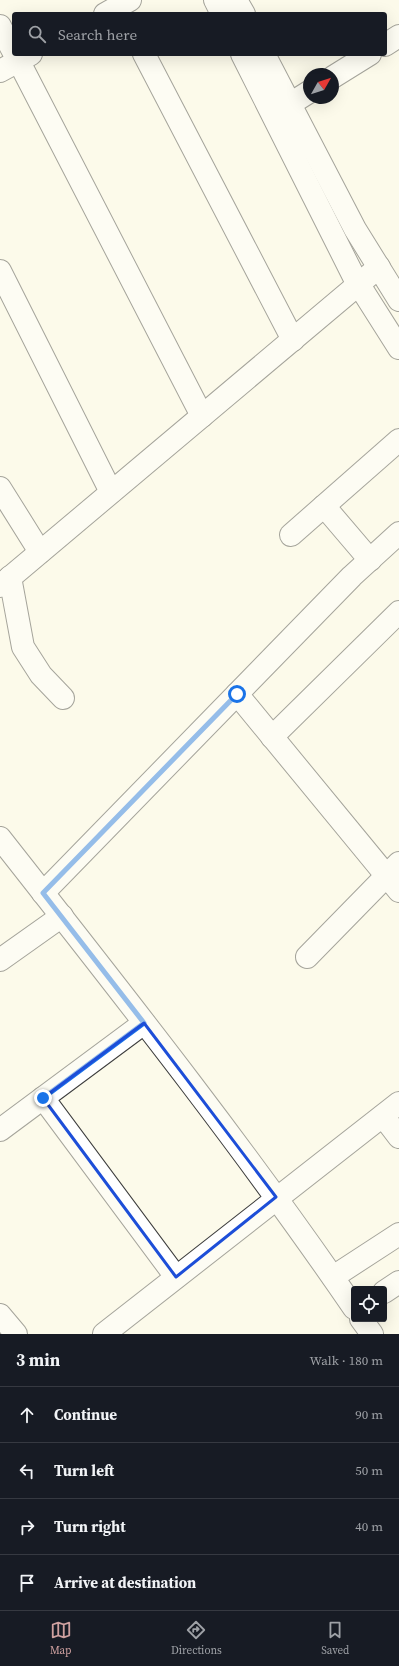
<!DOCTYPE html>
<meta charset="utf-8">
<style>
:root{--surface:#171b24;--page:#20242c;--text:#f1f3f6;--muted:#9ea1a6;--line:#363941;--accent:#cfa1a0}
body{margin:0;font-family:"Source Serif 4",serif;background:var(--page);color:var(--text)}
.controls{position:absolute;right:12px;bottom:12px;display:grid;overflow:hidden;border-radius:4px;box-shadow:0 4px 16px #0002}
.controls button{width:36px;height:36px;display:grid;place-items:center;padding:0;border:0;border-bottom:1px solid var(--line);background:var(--surface);color:var(--text);font:20px sans-serif}
.compass{position:absolute;left:303px;top:68px;width:36px;height:36px;border-radius:50%;background:var(--surface);box-shadow:0 4px 16px #0002;rotate:51deg}
.stop{position:absolute;width:12px;height:12px;margin:-9px;border:3px solid #1a73e8;border-radius:50%;background:#fff}
.stop.end{background:#1a73e8;border-color:#fff;box-shadow:0 1px 4px #0008}
.list{margin:0;padding:0;list-style:none}
h2{display:flex;justify-content:space-between;align-items:center;height:52px;margin:0;padding:0 16px;font-size:17px}
h2 small{font-size:13px;font-weight:400;color:var(--muted)}
.list li{display:grid;grid-template-columns:26px 1fr auto;gap:12px;align-items:center;box-sizing:border-box;height:56px;padding:0 16px;border-top:1px solid var(--line)}
.list b{display:block;font-size:15px;white-space:nowrap}
.list em{font-size:13px;font-style:normal;color:var(--muted)}
.icon{flex:none;width:22px;height:22px;fill:none;stroke:currentColor;stroke-width:2;stroke-linecap:round;stroke-linejoin:round}
.map{position:relative;flex:none;width:399px;height:1334px;overflow:hidden}
.search{position:absolute;background:var(--surface);box-shadow:0 4px 16px #0002;left:12px;right:12px;top:12px;height:44px;display:flex;align-items:center;gap:10px;box-sizing:border-box;padding:0 14px;border-radius:4px;color:var(--muted);font-size:15px}
.sheet{height:276px;background:var(--surface)}
nav{display:flex;justify-content:space-around;align-items:center;box-sizing:border-box;height:56px;border-top:1px solid var(--line);background:var(--surface);font-size:11px;color:var(--muted)}
nav a{display:grid;justify-items:center;gap:2px}
nav .on{color:var(--accent)}
.map>svg:first-child{display:block}
.lines{fill:none;stroke-linecap:round;stroke-linejoin:round}
.minor-casing{stroke:#3d3d3d;stroke-width:24}
.minor{stroke:#fff;stroke-width:22}
.route{stroke:#1a73e8;stroke-width:5}
.marked{fill:none;stroke:#1d4ed8;stroke-width:3;stroke-linejoin:round}
</style>
<div class="map">
<svg width="399" height="1334" viewBox="0 0 399 1334">
<rect width="100%" height="100%" fill="#fcfaea"/>
<g class="lines">
<defs>
<g id="minor">
<path d="M215,0l7,14"/>
<path d="M236,0l8,14"/>
<path d="M105,14l25,-14"/>
<path d="M0,26l14,27"/>
<path d="M385,45l14,-9"/>
<path d="M15,54l187,362"/>
<path d="M144,54l149,286"/>
<path d="M242,54l112,223 45,71"/>
<path d="M264,54l91,175 44,71"/>
<path d="M0,71l31,-17"/>
<path d="M333,77l37,-23"/>
<path d="M290,104l19,-12"/>
<path d="M0,271l111,221"/>
<path d="M0,488l40,64"/>
<path d="M324,506l46,54"/>
<path d="M291,535l108,-95"/>
<path d="M10,577l13,70 18,28 22,23"/>
<path d="M0,586l379,-319"/>
<path d="M237,694l162,197"/>
<path d="M272,737l127,-125"/>
<path d="M0,838c121,154 243,308 354,470"/>
<path d="M43,893l309,-317 47,-43"/>
<path d="M307,957l92,-94"/>
<path d="M0,960l62,-44"/>
<path d="M43,1098l133,179"/>
<path d="M383,1116l16,21"/>
<path d="M0,1130l144,-107"/>
<path d="M333,1277l66,-43"/>
<path d="M384,1292l15,-10"/>
<path d="M0,1315l16,19"/>
<path d="M361,1319l11,15"/>
<path d="M104,1334l295,-231"/>
</g>
</defs>
<!-- minor casing -->
<use href="#minor" class="minor-casing"/>
<!-- minor -->
<use href="#minor" class="minor"/>
</g>
<g class="lines">
<!-- route -->
<path class="route" d="M43,1098l101,-75 -101,-130 194,-199"/>
</g>
<!-- marked area -->
<path d="M0 0H399V1334H0ZM144,1023l132,174 -100,80 -133,-179z" fill="#fcfaea" fill-opacity=".55" fill-rule="evenodd"/>
<path class="marked" d="M144,1023l132,174 -100,80 -133,-179z"/>
</svg>
<div class="controls">
<button><svg class="icon" aria-label="locate" viewBox="0 0 24 24"><circle cx="12" cy="12" r="6"/><path d="M12 2v4M12 18v4M2 12h4M18 12h4"/></svg></button>
</div>
<svg class="compass" viewBox="-18 -18 36 36"><path d="M0-13l5 13h-10z" fill="#e53935"/><path d="M0 13l5-13h-10z" fill="#9ea1a6"/></svg>
<div class="stop" style="left:237px;top:694px"></div>
<div class="stop end" style="left:43px;top:1098px"></div>
<div class="search"><svg class="icon" aria-label="search" viewBox="0 0 24 24"><circle cx="10" cy="10" r="6"/><path d="M15 15l6 6"/></svg>Search here</div>
</div>
<section class="sheet">
<h2>3 min<small>Walk · 180 m</small></h2>
<ul class="list">
<li><svg class="icon" aria-label="ahead" viewBox="0 0 24 24"><path d="M12 20V5M6 11l6-6 6 6"/></svg><div><b>Continue</b></div><em>90 m</em></li>
<li><svg class="icon" aria-label="left" viewBox="0 0 24 24"><path d="M17 20v-9H6M10 6l-5 5 5 5"/></svg><div><b>Turn left</b></div><em>50 m</em></li>
<li><svg class="icon" aria-label="right" viewBox="0 0 24 24"><path d="M7 20v-9h11M14 6l5 5-5 5"/></svg><div><b>Turn right</b></div><em>40 m</em></li>
<li><svg class="icon" aria-label="arrive" viewBox="0 0 24 24"><path d="M6 21V4h12l-3 4 3 4H6"/></svg><div><b>Arrive at destination</b></div></li>
</ul>
</section>
<nav>
<a class="on"><svg class="icon" aria-label="map" viewBox="0 0 24 24"><path d="M3 6l6-2 6 2 6-2v14l-6 2-6-2-6 2zM9 4v14M15 6v14"/></svg>Map</a>
<a><svg class="icon" aria-label="directions" viewBox="0 0 24 24"><path d="M12 3l9 9-9 9-9-9zM9 14v-3h6M13 9l2 2-2 2"/></svg>Directions</a>
<a><svg class="icon" aria-label="saved" viewBox="0 0 24 24"><path d="M7 4h10v16l-5-4-5 4z"/></svg>Saved</a>
</nav>
